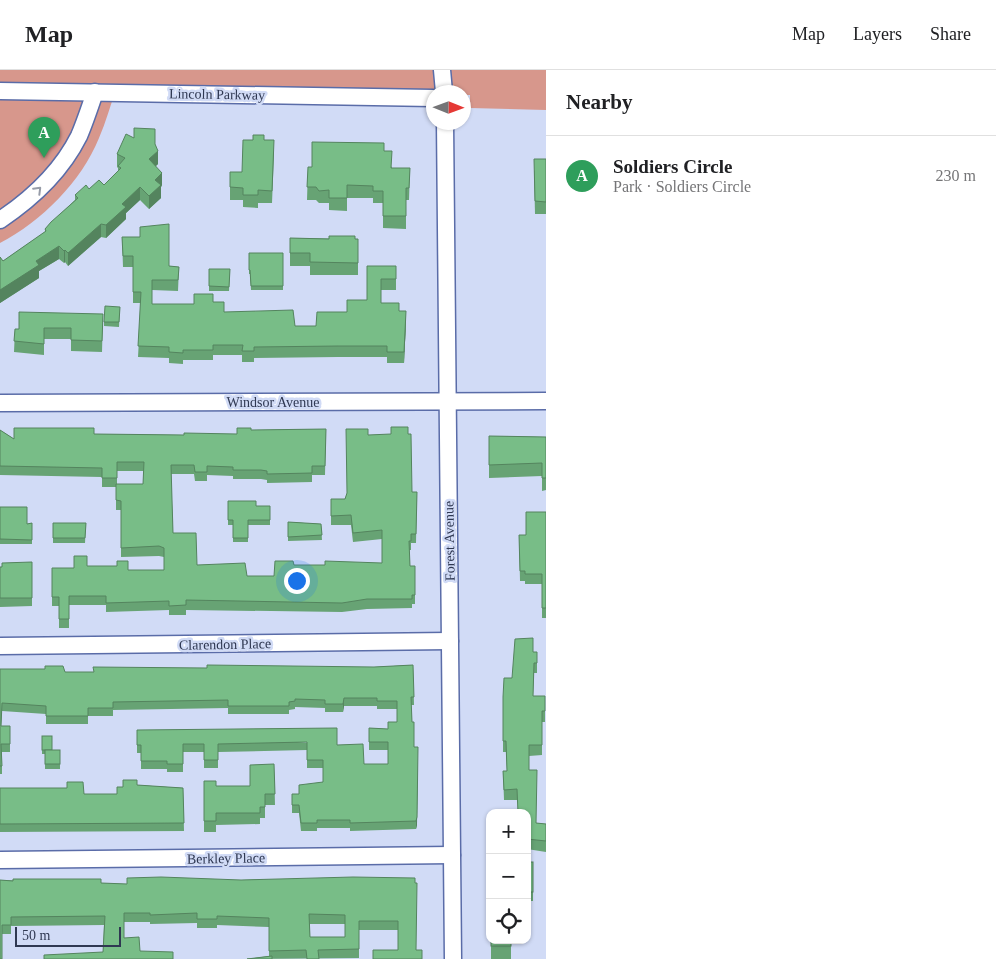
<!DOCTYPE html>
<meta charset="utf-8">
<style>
:root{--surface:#fff;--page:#f6f6f6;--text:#202124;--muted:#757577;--line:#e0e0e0;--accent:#8e7317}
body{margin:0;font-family:"Times New Roman",serif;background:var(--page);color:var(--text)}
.controls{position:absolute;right:15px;bottom:15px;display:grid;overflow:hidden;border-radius:10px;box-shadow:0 1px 4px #0004}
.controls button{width:45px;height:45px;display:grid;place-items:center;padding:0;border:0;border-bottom:1px solid var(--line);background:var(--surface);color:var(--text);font:25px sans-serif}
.compass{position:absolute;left:426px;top:15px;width:45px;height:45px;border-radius:50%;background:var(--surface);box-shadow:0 1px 4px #0004;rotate:91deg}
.scale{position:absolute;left:15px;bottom:12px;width:106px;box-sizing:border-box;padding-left:5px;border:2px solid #2f3852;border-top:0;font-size:14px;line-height:18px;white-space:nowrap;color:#2f3852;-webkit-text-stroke:4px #d1dbf6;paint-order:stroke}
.you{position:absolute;left:296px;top:510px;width:18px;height:18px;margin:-12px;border:4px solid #fff;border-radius:50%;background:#1a73e8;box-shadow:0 0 0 8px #1a73e833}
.badge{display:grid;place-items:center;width:32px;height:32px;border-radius:50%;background:var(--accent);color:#fff;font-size:16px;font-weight:700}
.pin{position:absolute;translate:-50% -41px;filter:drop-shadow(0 1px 2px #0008)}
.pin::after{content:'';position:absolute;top:26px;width:18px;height:15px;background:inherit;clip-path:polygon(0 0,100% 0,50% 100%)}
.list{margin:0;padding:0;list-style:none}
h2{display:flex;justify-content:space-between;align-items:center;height:65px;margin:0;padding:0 20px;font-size:21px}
h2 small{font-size:16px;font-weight:400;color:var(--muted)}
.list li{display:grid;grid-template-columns:32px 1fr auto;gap:15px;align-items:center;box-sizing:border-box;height:80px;padding:0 20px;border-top:1px solid var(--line)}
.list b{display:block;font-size:19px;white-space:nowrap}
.list p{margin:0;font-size:16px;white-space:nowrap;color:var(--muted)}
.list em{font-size:16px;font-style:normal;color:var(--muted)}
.icon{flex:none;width:28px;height:28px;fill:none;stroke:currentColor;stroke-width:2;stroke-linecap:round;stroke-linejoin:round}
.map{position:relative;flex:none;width:546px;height:889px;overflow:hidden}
header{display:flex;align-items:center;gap:30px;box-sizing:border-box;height:70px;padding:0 25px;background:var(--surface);border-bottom:1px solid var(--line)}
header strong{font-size:24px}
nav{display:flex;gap:28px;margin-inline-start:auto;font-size:18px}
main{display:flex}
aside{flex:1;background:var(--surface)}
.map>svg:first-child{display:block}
.green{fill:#d7978c}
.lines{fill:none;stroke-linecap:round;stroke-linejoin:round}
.minor-casing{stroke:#5a6ca8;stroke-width:19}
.minor{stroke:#fff;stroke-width:16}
.wall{fill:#67a374;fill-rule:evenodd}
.shaded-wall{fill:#54845e}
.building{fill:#78bd87;stroke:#54845e;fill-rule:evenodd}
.oneway{stroke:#979ca8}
.labels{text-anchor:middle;stroke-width:5;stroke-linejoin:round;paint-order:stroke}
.street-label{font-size:14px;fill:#2f3852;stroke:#d1dbf6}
</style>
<header>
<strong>Map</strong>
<nav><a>Map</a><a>Layers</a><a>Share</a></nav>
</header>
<main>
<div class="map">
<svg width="546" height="889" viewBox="0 0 546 889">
<rect width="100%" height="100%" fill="#d1dbf6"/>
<!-- green -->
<path class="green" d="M0,0h546v40l-76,-2v-13h-6l-1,-3 -347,-2c-6,16 -10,32 -17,48 -18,44 -57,83 -99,105z"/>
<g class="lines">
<defs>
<g id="minor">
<path d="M442,0l2,22"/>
<path d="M0,21l433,7"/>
<path d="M445,52l8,837"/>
<path d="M0,150c33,-22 61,-48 79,-84 6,-14 11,-29 16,-44"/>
<path d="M0,333l546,-2"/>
<path d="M0,576l450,-5"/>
<path d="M0,790l452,-5"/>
</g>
</defs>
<!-- minor casing -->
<use href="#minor" class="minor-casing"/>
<!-- minor -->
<use href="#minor" class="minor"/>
</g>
<!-- wall -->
<g class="wall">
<path d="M134,68l21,6 3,20 -2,2 6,19 -1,2v11l-12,11 -9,-9 -14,13v6l-20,19 -5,-1 -33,29 -3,-4 -1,1 -5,-4 -20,12v7l-39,25v-46l3,4 42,-29v-3l30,-29v-5l14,-6 15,-4 14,-14v-3l-1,-1v-13z"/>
<path d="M264,70l10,13 -2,50h-14v5l-15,-1v-7h-13v-28h12z"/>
<path d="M384,81l8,17h18l-1,32h-3v29l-23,-1v-25h-10v-5h-26v13l-18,-1v-7h-10l-3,-3h-9l1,-33h4z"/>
<path d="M546,89v55h-11l-1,-43z"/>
<path d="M122,167l47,29 10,1 -1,24 -26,-1v14h42l19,-2 11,10 71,14h21l31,-14 20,-12v-34h29v24h-15v13l18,8 7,11 -2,41h-17v-6h-49l-84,1v4h-12v-7h-29v5h-30v4l-14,-1v-5l-31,-1 3,-54h-8v-36h-10z"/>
<path d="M290,168l68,1v36h-48v-9h-20z"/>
<path d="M249,183h34v37h-32l-1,-16h-1z"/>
<path d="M209,199h21l-1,22h-20z"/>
<path d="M120,237l-1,20 -15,-1v-4z"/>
<path d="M103,244l-1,38 -31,-1v-12h-27v16l-30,-3 1,-23h4z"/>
<path d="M326,359l-1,46h-13v7l-45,1v-3l-6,-1h-28v-3l-26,-1v6h-12l-1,-7h-23l2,59 24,32 50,11h27l20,-11h31l57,-2v-24l-29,3 -2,-17h-20v-26h14l23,-64 44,57h5l-1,51h-5v7h-2l1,16h5v38h-3v4l-45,1 -25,3 -156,-2v5h-17v-5l-63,2v-7h-37v23h-10v-22h-7v-38h22l13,-2 41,4h36v-13l-5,-1 -38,1v-47h-5v-23h-14v-10l-102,-2v-45l14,9 80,-5 90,1 53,-1 14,-4zM117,401h27l-1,13h-26z"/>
<path d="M489,366l57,1v53l-4,1v-15l-53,2z"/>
<path d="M228,431l28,5h14v19h-22v17h-15v-17h-5z"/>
<path d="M0,437l27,17 5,-1v21h-32z"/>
<path d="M546,442v106h-4v-34h-17v-3h-5l-1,-46h7z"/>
<path d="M288,452l33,2 1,16 -34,1z"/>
<path d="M53,453h33l-1,20h-32z"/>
<path d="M32,492v44l-32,1v-40z"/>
<path d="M533,582l4,11v10h-3l-1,23h12v26h-3v33l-13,1v14l7,53 10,1v28l-19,-3v-36l-10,-13h-13l-1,-29h4l-1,-19h-3v-55l9,-19z"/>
<path d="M413,595l1,40h-3l1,17 2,25 3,78 -1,4 -66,2v-3h-33v3h-16l-2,-18h-7v-19h7l24,-12v-14h-16v-18l-89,2v16h-14v-16h-21v20h-16v-3h-26v-16h-4v-23l200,15 27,19h24v-14h-19v-22l19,1 9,-7v-13h-20v-3h-33l-1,6h-18v-4l-30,-1v2l-6,1v4h-61v-6l-115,2v6h-25v8h-42v-10l-44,-3 -1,15h9v26h-8v22h-2v-105l65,3h29l113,-4 167,-1z"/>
<path d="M42,666l10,14h8v19h-15v-15h-3z"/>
<path d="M274,694l1,41h-10v13h-5v6l-44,1v7h-12v-51l12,5h34z"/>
<path d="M137,715l46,3 1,43 -184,1v-44l84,6h33z"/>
<rect x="527" y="792" width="6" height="39"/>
<path d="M415,808l1,72h-18v-20h-39v28l-112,1 22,-3v-29l-52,-2v3h-20v-5l-47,1v-2h-26l-21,30 1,-27 -93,1v8h-9l-2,-54 127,4 114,-4zM310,854h35v13h-35z"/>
<rect x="491" y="870" width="20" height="19"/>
</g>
<!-- shaded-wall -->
<g class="shaded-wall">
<path d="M158,81v13l-9,8v-13z"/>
<path d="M162,103v12l-1,2v11l-12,11v-13l6,-16z"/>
<path d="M140,117v13l-14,13v6l-20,19v-13l16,-21z"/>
<path d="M101,154v13l-33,29v-13z"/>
<path d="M59,176v13l-20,12v7l-39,25v-13l36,-29z"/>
<path d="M65,180v12l-1,1v-12z"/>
<path d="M406,241v11l-2,41v-11z"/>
<path d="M344,628v8l-1,6v-8z"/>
<path d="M418,685l-1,70 -1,4v-8z"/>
</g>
<!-- building -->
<g class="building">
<path d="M134,58l21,1v15l3,7 -9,8 13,14 -7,7 6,5 -12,11 -9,-9 -18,17 4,3 -20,18 -5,-1 -33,29 -3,-3 -1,1 -5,-5 -23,15 3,4 -39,25v-33l3,4 43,-30 -1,-2 6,-7 27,-24 -3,-3 11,-10 3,4 10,-9 5,5 17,-17 -3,-2 7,-8 -8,-4 9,-20 8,4z"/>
<path d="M253,65h11v5h10l-2,51 -14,-1v5h-15v-7l-13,-1v-15h12l1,-32h10z"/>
<path d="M312,72l72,1v8h8l-1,17h19l-1,20h-3v28h-23v-25h-10v-5l-26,-1v13h-18v-8l-10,1 -3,-4h-9l1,-20h4z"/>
<path d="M534,89h12v43l-11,-1z"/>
<path d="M169,154v42l10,1 -1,13h-26v24h42v-10h19v8h11v10l69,-2 2,16h21l1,-14h30v-12h20v-34h29v13h-15v24h18v8h7l-2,41h-17v-6h-49l-84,1v4h-12l1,-6h-30v5h-30v3l-14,-1v-5l-31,-1 3,-54h-8v-36h-10l-1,-19h18v-10z"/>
<path d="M329,166h26v3h3v24l-48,-1v-9h-20v-15l39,1z"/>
<path d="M249,183h34v33h-32l-1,-16h-1z"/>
<path d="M209,199h21l-1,18 -20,-1z"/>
<path d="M105,236l15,1 -1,15h-15z"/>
<path d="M19,242l84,2 -1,27 -31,-1v-12h-27v16l-30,-3 1,-12h4z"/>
<path d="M391,357h17v7h3l1,58h5l-1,42h-5v7h-2l1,25h5v29h-3v4h-45l-25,4 -156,-3v5l-17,1v-5l-63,2v-7h-37v23h-10v-22h-7v-29h22v-12h13v10h30v-5h11v9h36v-22l-5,-2 -38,2v-47l-5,-1v-16h27l1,-22h-27v16h-15v-10l-102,-2v-36l14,9v-11h80v6l90,1v-2l53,1v-6h14v2l75,-1 -1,37h-13v7l-45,1v-3l-6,-1h-28v-3l-26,-1v6h-12l-1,-7h-23l2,68h23l1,32 48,-2 2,13h27l1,-15h18l1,4h31v-4l57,2v-33l-29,3 -2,-18 -20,1v-17h14l2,-6 -1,-64h22v6l23,-1z"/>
<path d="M489,366l57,1v41h-4v-15l-53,2z"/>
<path d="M228,431h28v5h14v14h-22v18h-15v-18h-5z"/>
<path d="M0,437h27v17l5,-1v17l-32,-1z"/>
<path d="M526,442h20v96h-4v-34h-17v-3h-5l-1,-36h7z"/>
<path d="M288,452l33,2 1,11 -34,2z"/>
<path d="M53,453h33l-1,15h-32z"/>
<path d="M32,492v36h-32v-31h2v-4z"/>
<path d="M533,568v14h4v11h-3l-1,33h12v15h-3v34h-13v25h8l-1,53 10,1v17l-19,-2v-26h-9l-1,-24 -13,1 -1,-19h4l-1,-30h-3v-44l1,-19h8l3,-39z"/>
<path d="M207,595l167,2 39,-2 1,32h-3l1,25h2v25h4l-1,70 -1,4 -66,2v-3h-33v3h-16l-2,-18h-7v-11h7v-9l24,-3v-22h-16v-18l-89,2v16h-14v-16h-21v20h-16v-3h-26v-16h-4v-15l200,-2v17l26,-1 1,20h24v-22h-19v-14l19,1v-7h9v-21h-20v-3h-33l-1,6h-18v-4l-30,-1v2l-6,1v4h-61v-6l-115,2v6h-25v8h-42v-10l-44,-3 -1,23h9v18h-9l1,22h-2v-97h45v-3h18l2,6h29l-1,-5 114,1z"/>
<rect x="42" y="666" width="10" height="14"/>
<rect x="45" y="680" width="15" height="14"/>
<path d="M274,694l1,30h-10v13h-5v6h-44v8h-12v-40h12v5h34v-21z"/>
<path d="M123,710h14v5l46,3 1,35 -184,1v-36h67v-6h16l1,12h33v-7h6z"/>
<rect x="527" y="792" width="6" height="30"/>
<path d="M161,807l80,3 112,-3 62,1v5h2l-1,67h6v9h-49v-9h25v-29h-39v28l-41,1 1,9h-12l-1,-9 -37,1v-33l-52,-2v3h-20v-6l-47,2v-2h-26v25l15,-1 1,14 33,1v7h-129v-4l59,-3 2,-36 -94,1v8h-9v34h-2v-79l13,1v-2h88v4l26,1v-6zM309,844l36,1v22h-35z"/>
<rect x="491" y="870" width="20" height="6"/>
<path d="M272,886v3h-25z"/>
</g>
<!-- one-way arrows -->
<defs><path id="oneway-chevron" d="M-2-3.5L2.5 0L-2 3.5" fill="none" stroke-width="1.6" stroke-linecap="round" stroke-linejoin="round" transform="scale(1.25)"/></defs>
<use class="oneway" href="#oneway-chevron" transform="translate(38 120) rotate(-45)"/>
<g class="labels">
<!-- street labels -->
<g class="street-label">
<text transform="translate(217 24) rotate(1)" y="5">Lincoln Parkway</text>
<text x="273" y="337">Windsor Avenue</text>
<text transform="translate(449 471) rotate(-91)" y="5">Forest Avenue</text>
<text transform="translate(225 574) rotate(-1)" y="5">Clarendon Place</text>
<text transform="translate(226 788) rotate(-1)" y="5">Berkley Place</text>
</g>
</g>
</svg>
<div class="controls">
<button>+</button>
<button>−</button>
<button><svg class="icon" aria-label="locate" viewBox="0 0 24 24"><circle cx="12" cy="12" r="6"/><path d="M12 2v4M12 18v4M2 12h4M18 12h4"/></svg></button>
</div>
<svg class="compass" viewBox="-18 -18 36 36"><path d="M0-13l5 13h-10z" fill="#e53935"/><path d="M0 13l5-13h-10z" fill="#757577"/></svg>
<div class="scale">50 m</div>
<div class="you"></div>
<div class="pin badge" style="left:44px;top:88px;background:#2e9e5b">A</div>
</div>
<aside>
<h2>Nearby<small></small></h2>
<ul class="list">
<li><span class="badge" style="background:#2e9e5b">A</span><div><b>Soldiers Circle</b><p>Park · Soldiers Circle</p></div><em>230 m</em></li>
</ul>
</aside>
</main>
